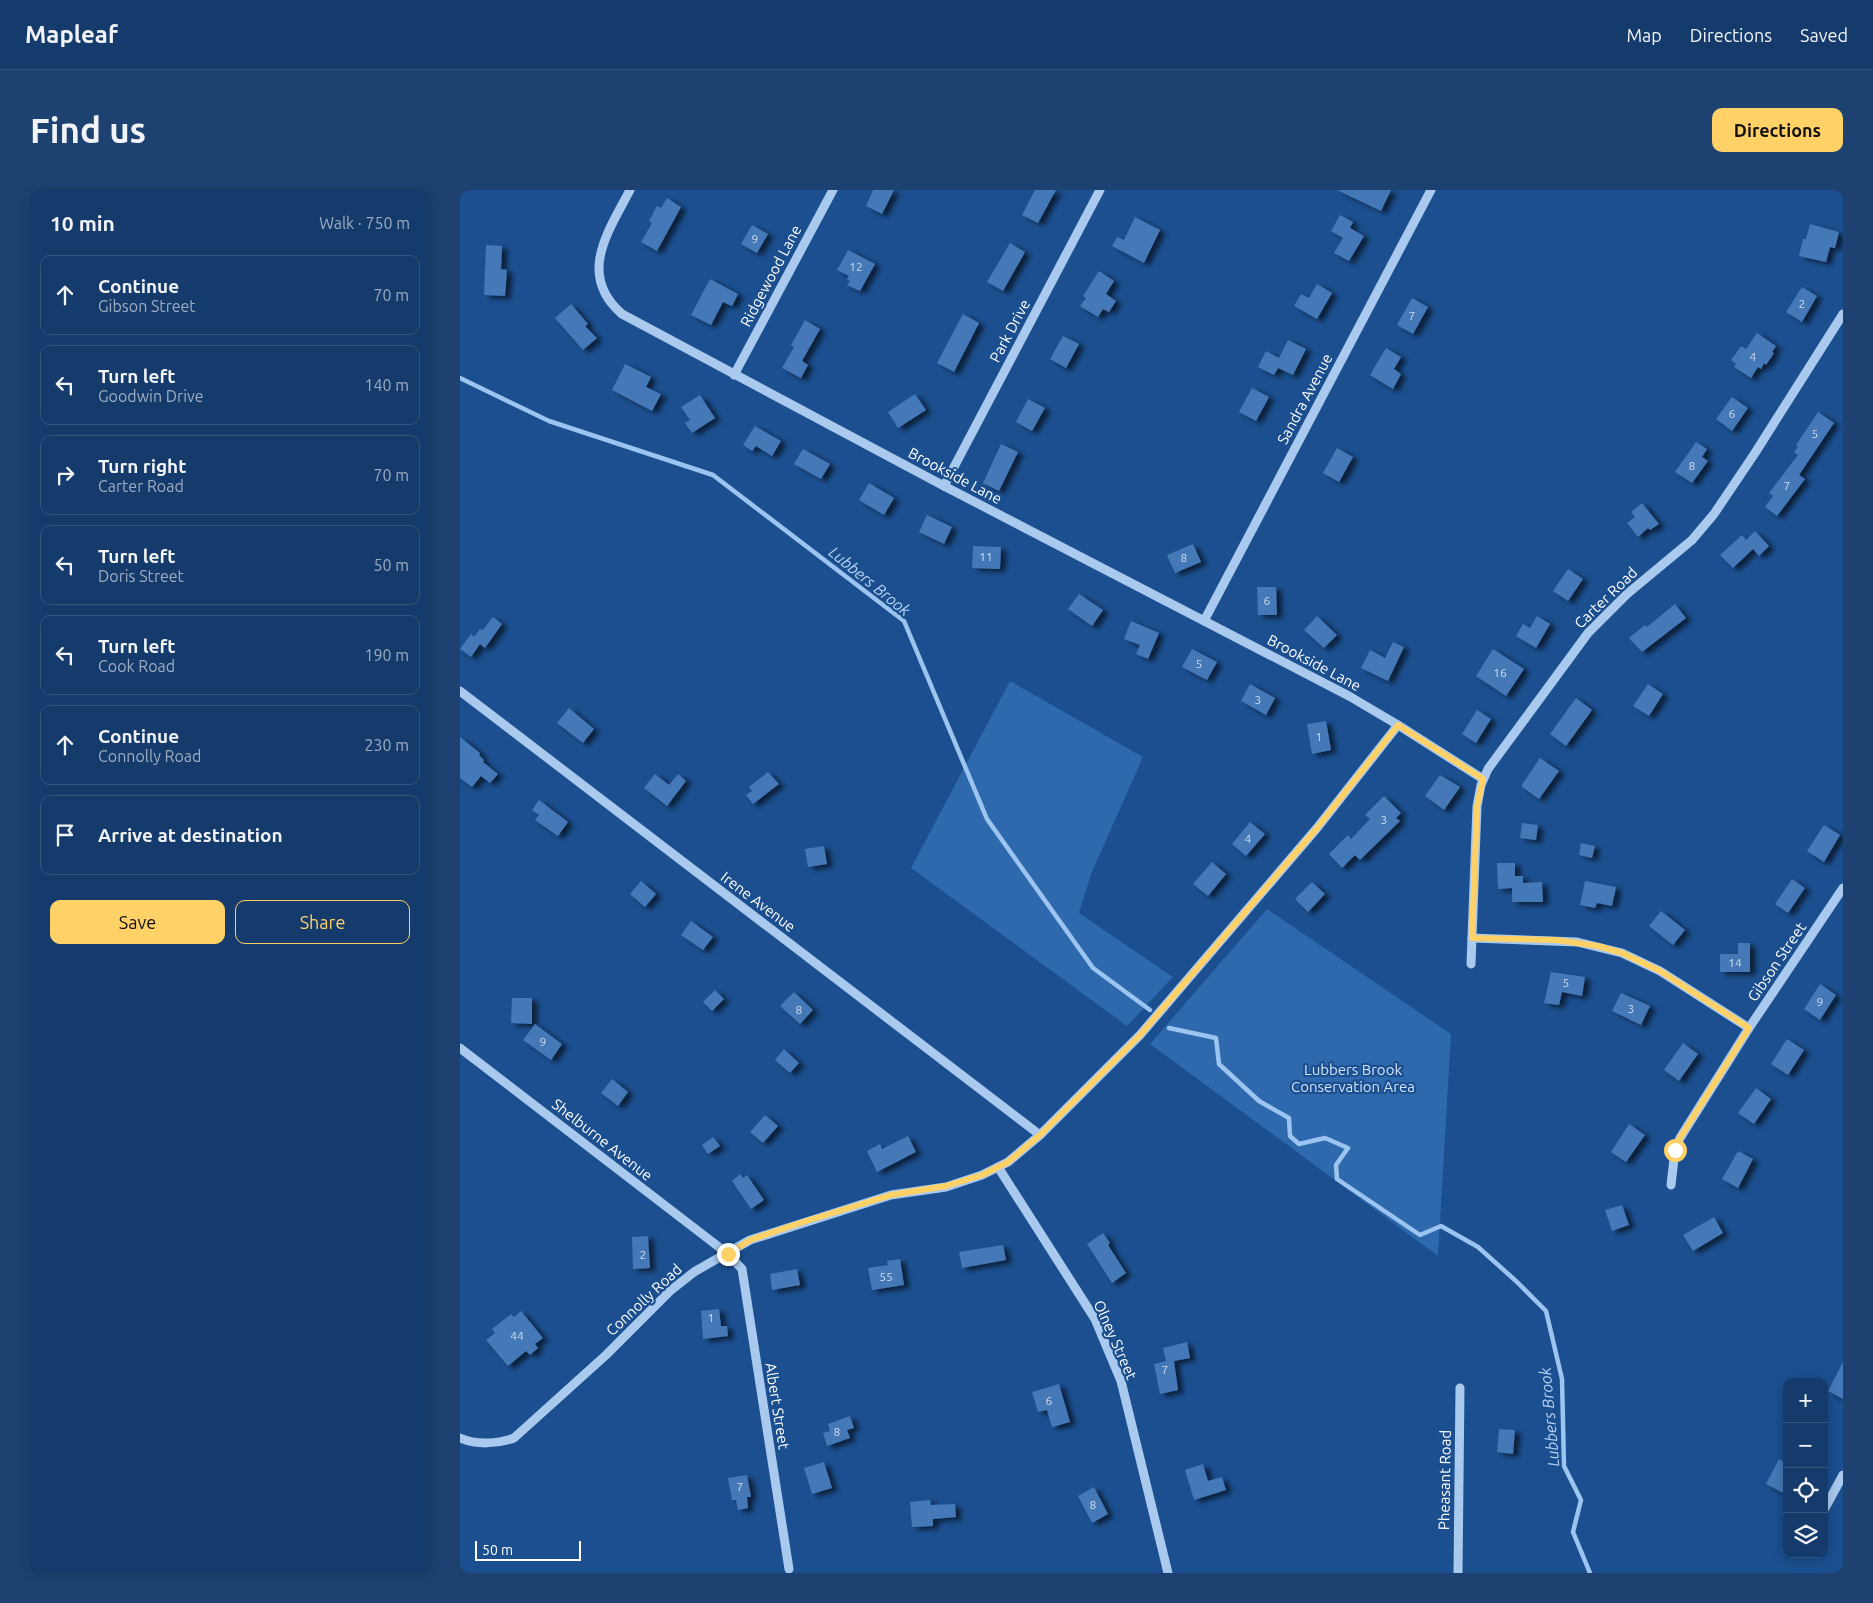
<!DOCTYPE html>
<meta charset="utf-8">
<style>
:root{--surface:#143b6b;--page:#1d4271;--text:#f1f3f6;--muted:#9dadc1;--line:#33557e;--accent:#ffd166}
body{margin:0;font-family:Ubuntu,sans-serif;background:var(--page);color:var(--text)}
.controls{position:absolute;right:15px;bottom:15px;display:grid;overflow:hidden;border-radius:10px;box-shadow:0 2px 12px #0003}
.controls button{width:45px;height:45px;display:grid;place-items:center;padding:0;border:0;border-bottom:1px solid var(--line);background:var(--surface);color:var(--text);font:25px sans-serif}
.scale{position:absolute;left:15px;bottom:12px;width:106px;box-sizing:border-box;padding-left:5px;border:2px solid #fff;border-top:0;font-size:14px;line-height:18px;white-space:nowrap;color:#fff;-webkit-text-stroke:4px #1b4f8f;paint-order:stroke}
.stop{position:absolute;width:15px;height:15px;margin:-11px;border:4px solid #ffd166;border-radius:50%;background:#fff}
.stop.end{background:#ffd166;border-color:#fff;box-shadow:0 1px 5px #0008}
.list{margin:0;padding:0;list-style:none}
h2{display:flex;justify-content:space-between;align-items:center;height:65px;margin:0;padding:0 20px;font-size:21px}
h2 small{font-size:16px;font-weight:400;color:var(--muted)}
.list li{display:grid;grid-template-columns:32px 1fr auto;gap:15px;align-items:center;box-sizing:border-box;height:80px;margin:0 10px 10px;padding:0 10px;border:1px solid var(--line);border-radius:10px}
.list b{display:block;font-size:19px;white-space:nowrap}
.list p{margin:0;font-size:16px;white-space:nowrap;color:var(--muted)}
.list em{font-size:16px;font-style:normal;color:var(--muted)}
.actions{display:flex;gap:10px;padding:15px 20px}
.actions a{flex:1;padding:11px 0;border:1px solid var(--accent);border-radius:10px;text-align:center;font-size:18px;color:var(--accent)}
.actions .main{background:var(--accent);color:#111}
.icon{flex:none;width:28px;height:28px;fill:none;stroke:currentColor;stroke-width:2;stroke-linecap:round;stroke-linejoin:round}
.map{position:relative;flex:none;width:1383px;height:1383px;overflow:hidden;border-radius:10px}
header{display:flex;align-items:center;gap:30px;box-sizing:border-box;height:70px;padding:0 25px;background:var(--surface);border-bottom:1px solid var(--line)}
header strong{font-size:24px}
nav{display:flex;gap:28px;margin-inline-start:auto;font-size:18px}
.intro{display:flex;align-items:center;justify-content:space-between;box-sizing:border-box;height:120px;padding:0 30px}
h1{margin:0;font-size:35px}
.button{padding:12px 22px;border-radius:10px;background:var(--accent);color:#111;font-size:18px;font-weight:700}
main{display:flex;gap:30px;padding:0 30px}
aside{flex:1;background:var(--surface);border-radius:10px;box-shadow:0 2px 12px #0003}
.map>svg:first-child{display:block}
.green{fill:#2e69ad}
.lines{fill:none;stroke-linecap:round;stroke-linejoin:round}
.stream{stroke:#9cc4f0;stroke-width:4.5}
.building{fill:#4478b7;filter:url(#shadow)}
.minor{stroke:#a9c9ee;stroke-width:9}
.route{stroke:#ffd166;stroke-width:6}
.labels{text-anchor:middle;stroke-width:4.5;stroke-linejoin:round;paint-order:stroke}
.number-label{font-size:12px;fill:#d0dded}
.street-label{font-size:15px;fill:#fff;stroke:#1b4f8f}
.park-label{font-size:15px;fill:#cfe3fa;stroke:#1b4f8f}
.water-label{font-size:16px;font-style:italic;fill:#b5d3f5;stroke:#1b4f8f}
</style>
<header>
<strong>Mapleaf</strong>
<nav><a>Map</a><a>Directions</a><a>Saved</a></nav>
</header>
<div class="intro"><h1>Find us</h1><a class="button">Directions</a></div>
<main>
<aside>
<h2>10 min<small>Walk · 750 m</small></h2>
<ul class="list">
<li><svg class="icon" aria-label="ahead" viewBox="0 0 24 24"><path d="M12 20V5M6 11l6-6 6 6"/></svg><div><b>Continue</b><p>Gibson Street</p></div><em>70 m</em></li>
<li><svg class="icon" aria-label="left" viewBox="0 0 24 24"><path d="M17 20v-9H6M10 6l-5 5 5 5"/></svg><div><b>Turn left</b><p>Goodwin Drive</p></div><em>140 m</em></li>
<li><svg class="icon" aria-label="right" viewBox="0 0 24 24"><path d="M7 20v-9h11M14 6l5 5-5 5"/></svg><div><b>Turn right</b><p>Carter Road</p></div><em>70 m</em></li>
<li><svg class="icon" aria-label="left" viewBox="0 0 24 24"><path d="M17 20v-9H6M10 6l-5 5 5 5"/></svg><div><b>Turn left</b><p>Doris Street</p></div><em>50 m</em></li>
<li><svg class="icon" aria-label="left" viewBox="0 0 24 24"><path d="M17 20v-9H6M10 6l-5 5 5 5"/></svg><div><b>Turn left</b><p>Cook Road</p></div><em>190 m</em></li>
<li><svg class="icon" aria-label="ahead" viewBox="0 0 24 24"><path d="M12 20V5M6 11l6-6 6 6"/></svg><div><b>Continue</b><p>Connolly Road</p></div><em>230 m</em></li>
<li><svg class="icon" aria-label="arrive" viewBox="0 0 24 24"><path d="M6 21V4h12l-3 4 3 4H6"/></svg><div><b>Arrive at destination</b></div></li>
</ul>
<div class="actions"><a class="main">Save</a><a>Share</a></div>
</aside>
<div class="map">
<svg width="1383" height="1383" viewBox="0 0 1383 1383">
<defs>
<filter id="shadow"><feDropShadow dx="5.5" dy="3" stdDeviation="2.5" flood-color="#0009"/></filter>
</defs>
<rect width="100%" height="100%" fill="#1b4f8f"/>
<!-- green -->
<g class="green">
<path d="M550,491l133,76 -52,117 -12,39 94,64 -46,49 -216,-158z"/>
<path d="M807,719l184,125 -13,222 -288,-212z"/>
</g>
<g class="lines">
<!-- stream -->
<g class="stream">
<path d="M0,188l89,43 164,54 191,146 83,198 106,149 57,42"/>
<path d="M709,838l47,10 3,26 40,37 30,17 1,18 9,8 26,-6 23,10 -12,17 1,14 83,56 21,-9 37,21 38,34 30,30 16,68 2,87 17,34 -8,32 17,41"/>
</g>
</g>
<!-- building -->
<g class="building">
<path d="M413,0h21l-12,24 -16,-8z"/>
<path d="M575,0h21l-18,33 -16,-8z"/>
<path d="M877,0h54l-10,21z"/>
<path d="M207,8l14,9 -24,44 -16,-9 11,-19 -3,-2 8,-15 4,2z"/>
<path d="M880,25l13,7 -3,6 14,8 -15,25 -15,-8 9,-15 -12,-7z"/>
<path d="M675,27l25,13 -16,33 -32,-17 5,-9 7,3z"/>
<path d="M1350,34l29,8 -4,16 -5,-1 -4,15 -27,-6 4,-17h3z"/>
<path d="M292,35l16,9 -11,19 -16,-9z"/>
<path d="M550,53l15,9 -22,39 -16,-9z"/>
<path d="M26,55l16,1 -1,23 6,1 -2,26 -21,-1z"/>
<path d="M388,60l27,14 -15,27 -13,-6 3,-4 -3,-2 2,-3 -12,-6z"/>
<path d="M639,81l15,10 -8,13 10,7 -7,11 -6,-3 -5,8 -18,-11 6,-8 -3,-2z"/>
<path d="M250,89l28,15 -6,12 -9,-4 -12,23 -20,-10z"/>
<path d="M857,94l15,9 -15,26 -23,-13 7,-12 8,4z"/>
<path d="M1342,97l15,9 -15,26 -16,-10z"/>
<path d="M952,108l16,9 -15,27 -16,-9z"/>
<path d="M111,114l17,20 -3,2 12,12 -14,12 -28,-32z"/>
<path d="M503,124l16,9 -25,49 -17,-9z"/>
<path d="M345,130l15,9 -18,32 6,4 -7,13 -19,-10 12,-21 -3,-2z"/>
<path d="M1297,143l19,13 -4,6 2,1 -8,12 -2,-2 -3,6 -3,-2 -7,11 -17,-11 2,-3 -5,-4 10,-14 5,3z"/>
<path d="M603,146l16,8 -13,24 -16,-9z"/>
<path d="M828,150l18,9 -13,26 -15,-7 -4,7 -16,-8 8,-16 13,7z"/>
<path d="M926,158l15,9 -7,12 7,5 -8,15 -23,-14z"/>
<path d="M165,174l26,13 -5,10 15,7 -9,17 -40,-21z"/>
<path d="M792,198l17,9 -13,24 -17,-9z"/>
<path d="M455,204l11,16 -28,18 -10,-16z"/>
<path d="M240,205l15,23 -23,15 -7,-10 5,-3 -9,-13z"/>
<path d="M1272,207l16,11 -16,23 -16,-12z"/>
<path d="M568,209l17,9 -13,23 -16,-9z"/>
<path d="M1358,222l16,11 -35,52 6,4 -28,37 -12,-9 8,-11 -4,-3 29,-38 -4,-3 4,-5 -2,-2z"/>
<path d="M295,236l26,15 -9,15 -16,-10 -4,5 -9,-6z"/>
<path d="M1236,252l11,7 -5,8 6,4 -16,22 -17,-11z"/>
<path d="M541,254l17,8 -19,39 -16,-8z"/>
<path d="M877,258l16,9 -14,25 -16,-9z"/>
<path d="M343,259l27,15 -9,15 -27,-15z"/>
<path d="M409,293l25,15 -10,17 -25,-15z"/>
<path d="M1182,313l17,21 -9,6 -2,-2 -10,9 -11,-14 8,-6 -4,-5z"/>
<path d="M467,325l25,12 -8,17 -25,-12z"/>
<path d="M1295,341l14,15 -10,10 -6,-7 -20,19 -13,-13 22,-20 4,5z"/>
<path d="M733,354l8,18 -26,11 -8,-18z"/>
<path d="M513,356l28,1 -1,22 -28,-1z"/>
<path d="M1108,379l15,10 -15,22 -15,-10z"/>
<path d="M797,397h19l1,28h-19z"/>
<path d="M619,404l24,16 -11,16 -24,-17z"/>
<path d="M1215,414l11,14 -44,34 -13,-14 16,-13 2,2z"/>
<path d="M857,426l20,19 -13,13 -20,-18z"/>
<path d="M1077,426l13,8 -14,24 -20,-12 7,-12 7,4z"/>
<path d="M33,427l9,7 -17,24 -5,-4 -9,13 -11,-8 11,-15 3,3 6,-8 3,1z"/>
<path d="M671,431l28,12 -11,26 -12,-5 4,-9 -16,-6z"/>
<path d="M933,452l11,5 -16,34 -27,-13 9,-18 15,8z"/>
<path d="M732,459l25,13 -10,18 -25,-13z"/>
<path d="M1033,459l31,20 -18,27 -30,-20z"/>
<path d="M790,494l25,14 -9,17 -25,-14z"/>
<path d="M1188,494l15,10 -14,22 -16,-10z"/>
<path d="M1116,508l16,12 -26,36 -16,-12z"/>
<path d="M109,518l25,21 -11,14 -26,-20z"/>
<path d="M1017,520l14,9 -15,24 -14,-9z"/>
<path d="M866,531l5,29 -19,4 -5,-30z"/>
<path d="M0,547l20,16 -1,2 5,5 -1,2 15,12 -8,9 -9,-7 -9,11 -12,-9z"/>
<path d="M1080,568l19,13 -20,28 -18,-13z"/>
<path d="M308,582l11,12 -26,20 -7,-9 6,-4 -3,-4z"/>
<path d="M195,584l14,11 9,-11 8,7 -19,25 -23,-18z"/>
<path d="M980,585l20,12 -16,23 -19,-14z"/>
<path d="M924,606l17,17 -5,5 4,3 -40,39 -5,-5 -13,13 -13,-14 19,-19 3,4 19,-20 -5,-4z"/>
<path d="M79,610l29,22 -10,14 -23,-16 4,-5 -7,-5z"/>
<path d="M790,632l15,12 -19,22 -14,-12z"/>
<path d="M1062,633l16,2 -2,15 -16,-2z"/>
<path d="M1364,635l16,10 -16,27 -17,-11z"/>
<path d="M1121,653l14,3 -3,12 -13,-3z"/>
<path d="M364,656l3,18 -19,3 -3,-18z"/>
<path d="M752,672l14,12 -18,22 -15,-12z"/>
<path d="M1037,673h18v13h8v7l19,-1 1,20h-31v-14l-14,1z"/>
<path d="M1332,689l13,9 -17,25 -13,-9z"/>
<path d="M181,691l15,13 -11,13 -15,-13z"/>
<path d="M1125,691l31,6 -4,19 -15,-3 -2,5 -15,-3z"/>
<path d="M852,692l13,12 -17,18 -13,-13z"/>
<path d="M1201,721l24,19 -12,15 -24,-19z"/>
<path d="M231,731l22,16 -10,13 -22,-15z"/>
<path d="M1278,753h12v29h-30v-18h18z"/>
<path d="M1091,782l34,5 -3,19 -20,-4 -3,13 -15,-2z"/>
<path d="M1360,794l16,11 -16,25 -16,-11z"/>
<path d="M255,800l9,9 -12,12 -9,-9z"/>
<path d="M334,802l19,18 -13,14 -20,-18z"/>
<path d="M1161,803l29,13 -9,19 -29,-14z"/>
<path d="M52,808h20v26l-21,-1z"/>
<path d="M75,834l27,20 -11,16 -28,-20z"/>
<path d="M1327,849l17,11 -16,25 -17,-11z"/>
<path d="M1223,853l15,11 -19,27 -15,-11z"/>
<path d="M324,859l15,14 -9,10 -15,-13z"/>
<path d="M152,889l16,13 -10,14 -17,-13z"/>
<path d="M1296,898l15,11 -17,25 -16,-11z"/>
<path d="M305,925l13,11 -15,17 -13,-11z"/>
<path d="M1169,934l16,11 -19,27 -15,-10z"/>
<path d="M448,946l8,16 -39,20 -10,-21 13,-7 2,5z"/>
<path d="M253,947l7,9 -12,8 -6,-9z"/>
<path d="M1278,961l15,8 -15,29 -16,-9z"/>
<path d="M280,984l3,4 4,-3 17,25 -13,9 -19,-28z"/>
<path d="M1162,1015l7,20 -17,6 -7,-21z"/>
<path d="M1254,1027l9,16 -30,18 -10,-16z"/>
<path d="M643,1043l7,10 -2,2 18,28 -14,10 -25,-39z"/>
<path d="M188,1046l2,32 -17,1 -1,-32z"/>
<path d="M543,1055l3,15 -44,8 -3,-16z"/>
<path d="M440,1069l4,26 -32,5 -4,-22 20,-3 -1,-4z"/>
<path d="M337,1079l3,16 -28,5 -2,-16z"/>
<path d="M259,1119l2,17h6l1,10 -25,3 -2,-28z"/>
<path d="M61,1121l22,27 -8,6 3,4 -8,7 -4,-4 -18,15 -22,-26 9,-7 -3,-4 19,-15 3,3z"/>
<path d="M727,1152l3,16 -16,3 4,29 -18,4 -6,-30 12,-3 -3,-13z"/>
<path d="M1383,1172v37l-15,-8z"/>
<path d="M599,1194l11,38 -18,5 -5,-17 -9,2 -6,-20z"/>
<path d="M390,1226l4,12 -7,2 3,8 -23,8 -4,-13 7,-2 -2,-7z"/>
<path d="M1039,1239l16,1 -2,24 -16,-2z"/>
<path d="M1319,1269l8,5v21l-4,8 -17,-9z"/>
<path d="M364,1272l8,26 -20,6 -8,-26z"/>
<path d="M743,1274l5,17 14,-4 4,13 -32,10 -9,-30z"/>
<path d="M287,1285l4,22h-4l1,11 -10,2 -2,-10h-4l-4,-22z"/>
<path d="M634,1297l14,27 -16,9 -14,-27z"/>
<path d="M470,1310l1,5 24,-1 1,13 -23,2v7l-21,1 -2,-25z"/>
</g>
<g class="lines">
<!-- minor -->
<g class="minor">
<path d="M170,0c-22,42 -53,85 -8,124l322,172 405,210 49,29 85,54"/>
<path d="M274,185l99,-185"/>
<path d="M484,296l156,-296"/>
<path d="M744,431l227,-431"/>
<path d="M0,501l580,444"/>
<path d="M1012,748l105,4 45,11 38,18 89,57"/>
<path d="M1011,774l6,-158 4,-21 7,-16 100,-136 39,-39 65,-54 22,-26 41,-61 88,-139"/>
<path d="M0,858l268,206 14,15 47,300"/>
<path d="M538,977l97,152 26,62 47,192"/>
<path d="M1211,995l4,-35 5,-12 69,-110 94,-140"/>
<path d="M0,1248c16,7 38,6 54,0l92,-83 64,-64 24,-19 56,-32 141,-45 55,-8 36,-12 26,-13 32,-27 100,-100 177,-207 81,-103"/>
<path d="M1365,1318l18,-33"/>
<path d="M998,1383l2,-185"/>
</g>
</g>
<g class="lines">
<!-- route -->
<path class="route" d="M268,1064l22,-14 50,-17 91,-28 55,-9 36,-11 26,-13 32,-27 100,-100 177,-207 81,-103 85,54 -6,27 -5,132 84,2 42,6 24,7 38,18 89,57 -69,110 -5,12"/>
</g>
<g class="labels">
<!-- number labels -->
<g class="number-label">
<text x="295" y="53">9</text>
<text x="396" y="81">12</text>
<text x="1342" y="118">2</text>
<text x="952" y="130">7</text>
<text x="1293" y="171">4</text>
<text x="1272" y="228">6</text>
<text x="1355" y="248">5</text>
<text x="1232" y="280">8</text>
<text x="1327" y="300">7</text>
<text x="526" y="371">11</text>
<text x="724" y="372">8</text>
<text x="807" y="415">6</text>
<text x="739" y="478">5</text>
<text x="1040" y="487">16</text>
<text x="798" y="514">3</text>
<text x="859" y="551">1</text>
<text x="924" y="634">3</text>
<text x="788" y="653">4</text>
<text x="1275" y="777">14</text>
<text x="1106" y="797">5</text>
<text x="1360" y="816">9</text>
<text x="1171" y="823">3</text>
<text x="339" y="824">8</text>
<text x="83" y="856">9</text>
<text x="183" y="1069">2</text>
<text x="426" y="1091">55</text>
<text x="251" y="1132">1</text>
<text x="57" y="1150">44</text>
<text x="705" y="1184">7</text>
<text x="589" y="1215">6</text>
<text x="377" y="1246">8</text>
<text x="280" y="1301">7</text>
<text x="633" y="1319">8</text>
</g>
<!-- street labels -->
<g class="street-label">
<text transform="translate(311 86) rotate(-62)" y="5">Ridgewood Lane</text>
<text transform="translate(550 141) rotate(-62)" y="5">Park Drive</text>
<text transform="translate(845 209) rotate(-62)" y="5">Sandra Avenue</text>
<text transform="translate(495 286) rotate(28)" y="5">Brookside Lane</text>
<text transform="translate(1146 408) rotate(-44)" y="5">Carter Road</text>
<text transform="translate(854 473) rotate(28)" y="5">Brookside Lane</text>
<text transform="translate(298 712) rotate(37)" y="5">Irene Avenue</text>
<text transform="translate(1317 772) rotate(-56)" y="5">Gibson Street</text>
<text transform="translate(142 950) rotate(38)" y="5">Shelburne Avenue</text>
<text transform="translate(184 1110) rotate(-43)" y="5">Connolly Road</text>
<text transform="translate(655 1150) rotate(66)" y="5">Olney Street</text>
<text transform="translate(317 1216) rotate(81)" y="5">Albert Street</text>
<text transform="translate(985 1290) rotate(-89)" y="5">Pheasant Road</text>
</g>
<!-- park labels -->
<g class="park-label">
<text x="893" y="885">Lubbers Brook<tspan x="893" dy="17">Conservation Area</tspan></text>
</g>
<!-- water labels -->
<g class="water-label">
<text transform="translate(410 391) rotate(39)" y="6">Lubbers Brook</text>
<text transform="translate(1089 1227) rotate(-95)" y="6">Lubbers Brook</text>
</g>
</g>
</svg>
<div class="controls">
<button>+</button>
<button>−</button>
<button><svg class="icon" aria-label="locate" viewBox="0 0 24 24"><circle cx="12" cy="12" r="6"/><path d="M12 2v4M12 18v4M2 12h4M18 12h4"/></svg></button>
<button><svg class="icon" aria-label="layers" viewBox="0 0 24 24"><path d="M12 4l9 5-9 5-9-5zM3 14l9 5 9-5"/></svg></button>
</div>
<div class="scale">50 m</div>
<div class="stop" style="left:1215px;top:960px"></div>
<div class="stop end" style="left:268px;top:1064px"></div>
</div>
</main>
